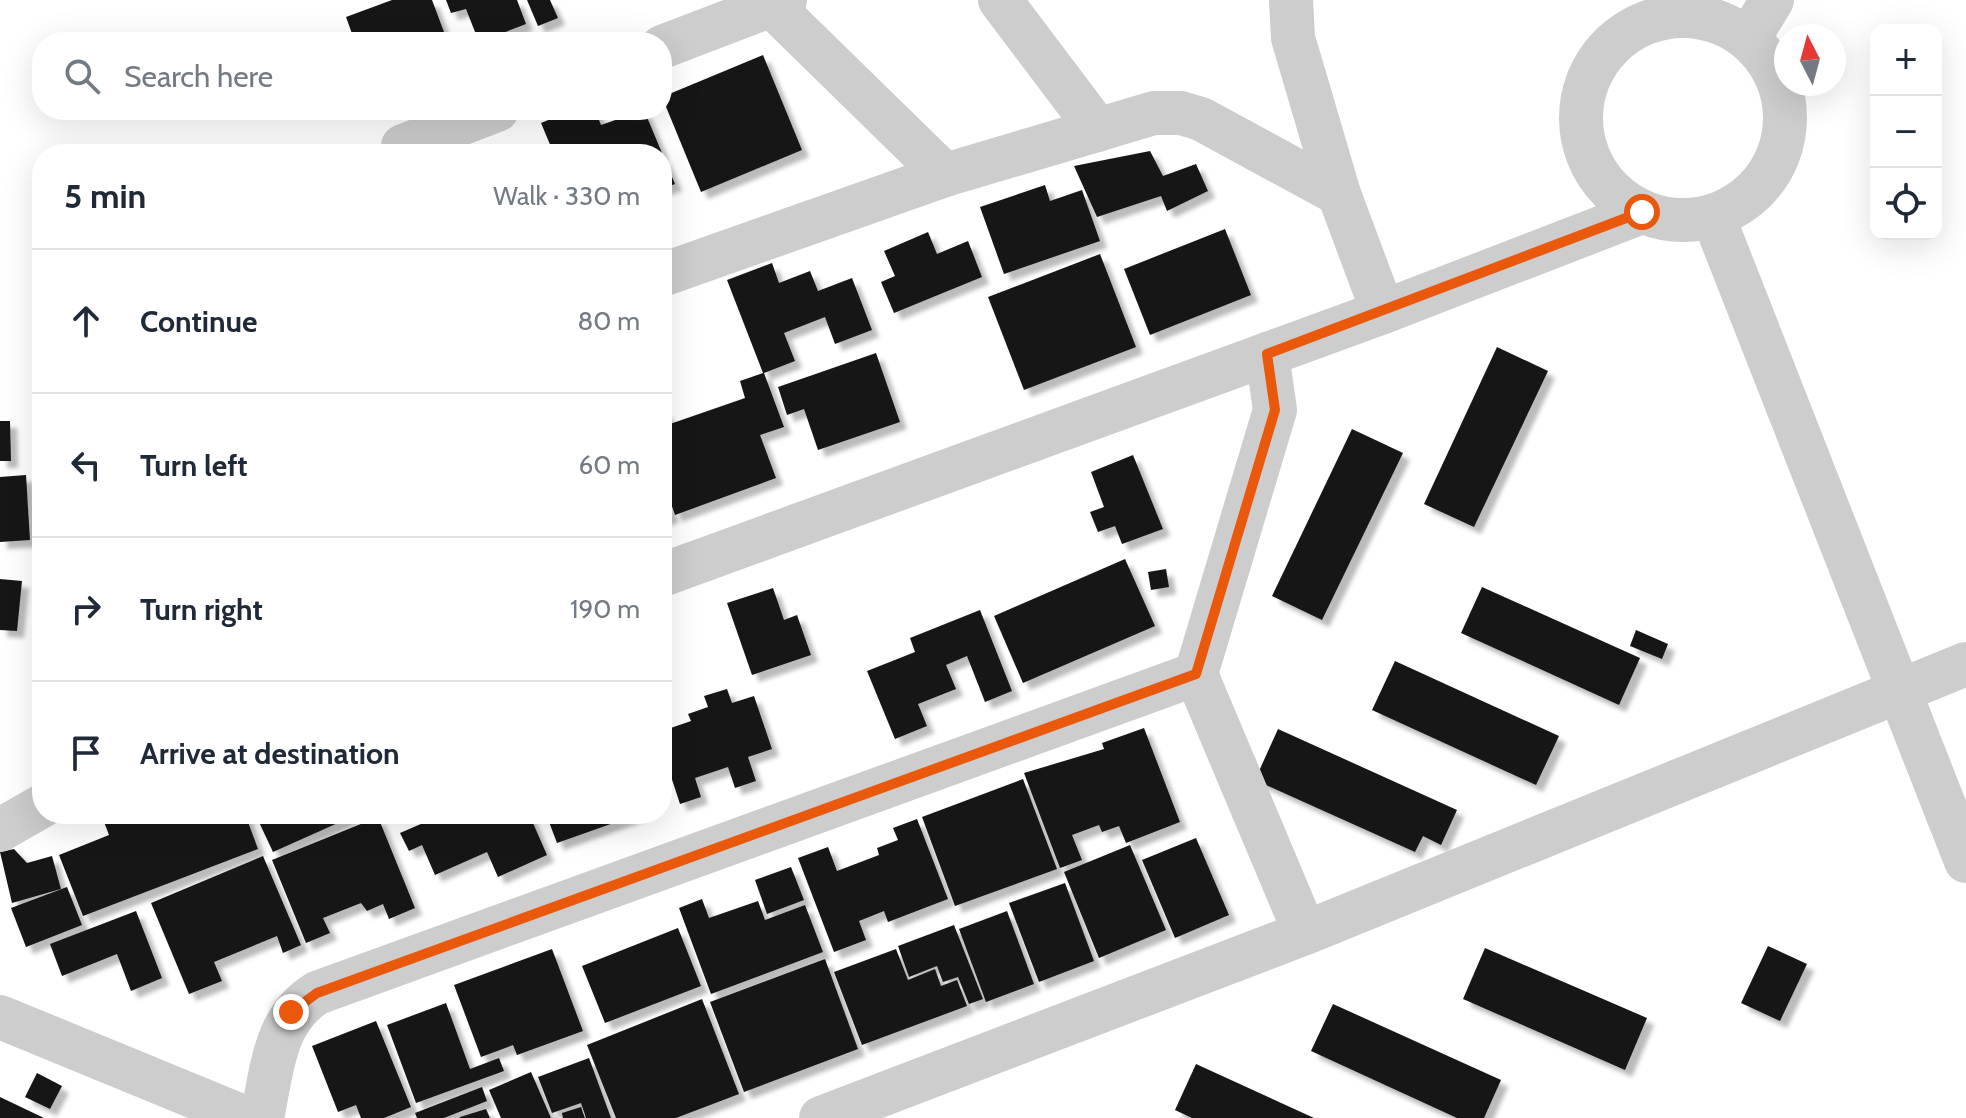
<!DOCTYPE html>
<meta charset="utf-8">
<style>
:root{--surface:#fff;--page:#f6f6f7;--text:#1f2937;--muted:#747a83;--line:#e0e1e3}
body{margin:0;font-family:Cabin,sans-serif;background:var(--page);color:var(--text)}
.controls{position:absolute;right:24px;top:24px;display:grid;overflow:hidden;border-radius:16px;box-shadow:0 8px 32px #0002}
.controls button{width:72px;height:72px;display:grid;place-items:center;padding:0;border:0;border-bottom:2px solid var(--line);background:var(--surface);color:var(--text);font:40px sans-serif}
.compass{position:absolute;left:1774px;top:24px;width:72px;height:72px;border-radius:50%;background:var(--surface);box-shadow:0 8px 32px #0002;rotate:354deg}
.stop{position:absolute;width:24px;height:24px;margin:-18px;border:6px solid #ea580c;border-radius:50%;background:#fff}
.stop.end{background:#ea580c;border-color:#fff;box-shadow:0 2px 8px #0008}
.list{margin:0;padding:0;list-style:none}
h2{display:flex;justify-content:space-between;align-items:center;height:104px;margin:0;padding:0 32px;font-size:34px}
h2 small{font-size:26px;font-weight:400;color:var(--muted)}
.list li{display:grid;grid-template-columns:52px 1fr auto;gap:24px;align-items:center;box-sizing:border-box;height:144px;padding:0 32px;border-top:2px solid var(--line)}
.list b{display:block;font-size:30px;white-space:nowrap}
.list em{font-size:26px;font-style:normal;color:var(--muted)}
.icon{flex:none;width:44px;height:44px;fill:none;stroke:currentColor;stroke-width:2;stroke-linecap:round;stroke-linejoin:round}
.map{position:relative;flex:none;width:1966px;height:1118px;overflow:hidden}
.search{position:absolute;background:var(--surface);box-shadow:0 8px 32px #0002;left:32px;top:32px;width:640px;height:88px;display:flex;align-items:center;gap:20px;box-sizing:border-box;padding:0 28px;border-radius:32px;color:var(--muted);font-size:30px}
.panel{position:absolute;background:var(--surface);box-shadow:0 8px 32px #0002;left:32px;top:144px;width:640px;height:680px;border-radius:32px}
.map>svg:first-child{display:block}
.building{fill:#171717;filter:url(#shadow)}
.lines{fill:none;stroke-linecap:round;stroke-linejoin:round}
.minor{stroke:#cdcdcd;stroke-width:44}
.route{stroke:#ea580c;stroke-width:10}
</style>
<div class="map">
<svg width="1966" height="1118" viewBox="0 0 1966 1118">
<defs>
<filter id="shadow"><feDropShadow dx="7" dy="7" stdDeviation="2" flood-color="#0004"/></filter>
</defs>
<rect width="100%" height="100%" fill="#fff"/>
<!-- building -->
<g class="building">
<path d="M392,0h40l12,32 -29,10h-60l-9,-25z"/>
<path d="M446,0h71l9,24 -47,18 -13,-33 -15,4z"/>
<path d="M527,0h23l8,18 -20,8z"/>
<path d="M763,55l39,95 -101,42 -39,-95z"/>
<path d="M573,110h22l6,15 43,-15 31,74 -13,5v-35h-108l-13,-31z"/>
<path d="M1150,151l13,25 33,-12 12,27 -41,20 -6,-15 -64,21 -23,-51z"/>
<path d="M1045,185l5,16 32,-11 18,51 -96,33 -24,-67z"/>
<path d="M1225,229l26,66 -101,40 -26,-66z"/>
<path d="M928,232l9,22 31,-13 14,36 -88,36 -13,-31 14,-6 -11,-25z"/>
<path d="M1100,254l36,93 -112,43 -36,-93z"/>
<path d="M772,263l7,20 31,-12 8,20 34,-13 20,52 -37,14 -10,-27 -41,16 11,28 -31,12 20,54 -24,8 16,43 -101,37 -13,-37v-66l3,-1 5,13 75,-26 -5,-17 23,-8 -36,-93z"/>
<path d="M1497,347l51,24 -74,156 -50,-23z"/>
<path d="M876,353l24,69 -82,28 -14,-41 -17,6 -9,-28z"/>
<path d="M0,421h10l1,40h-11z"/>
<path d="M1352,429l51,24 -81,167 -50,-24z"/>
<path d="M1133,455l30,74 -41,15 -7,-18 -17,6 -8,-20 14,-5 -13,-35z"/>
<path d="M26,475l4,65 -30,2v-65z"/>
<path d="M662,494l10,21 -10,5z"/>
<path d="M1125,559l30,67 -132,57 -29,-67z"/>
<path d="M1166,569l3,18 -18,3 -3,-18z"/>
<path d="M0,579l22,2 -5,50 -17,-1z"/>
<path d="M1482,587l158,71 -21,47 -158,-72z"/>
<path d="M773,588l11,32 13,-5 14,40 -59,20 -25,-72z"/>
<path d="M980,610l32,81 -27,11 -18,-46 -21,9 10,24 -38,15 9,22 -32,13 -28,-68 48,-19 -5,-14z"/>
<path d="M1636,630l32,14 -6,15 -32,-13z"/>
<path d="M1395,661l164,75 -23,49 -164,-75z"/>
<path d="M727,689l5,14 22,-7 18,53 -24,8 8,24 -21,7 -7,-21 -33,11 6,19 -21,7 -18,-55v-18l29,-10 -3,-7 20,-7 -4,-11z"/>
<path d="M1144,728l36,94 -54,21 -7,-17 -17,6 -3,-7 -27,10 10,25 -22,8 -36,-95 80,-24 -2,-6z"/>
<path d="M1278,729l179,81 -16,35 -18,-9 -8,16 -160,-72z"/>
<path d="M1023,779l34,90 -102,37 -33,-89z"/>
<path d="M126,814h119l13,35 -175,67 -24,-61 50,-20 -5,-13z"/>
<path d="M270,814h88l-85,38 -15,-32z"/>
<path d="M444,814h85l18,41 -49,22 -11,-25 -52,23 -13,-30 -13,6 -9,-18z"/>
<path d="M546,814h93l-82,29z"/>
<path d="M378,817l37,91 -26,11 -6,-15 -16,7 -6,-8 -38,15 7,15 -24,10 -34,-83z"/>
<path d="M917,819l31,80 -60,23 -4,-11 -25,10 7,19 -32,12 -36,-94 30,-11 9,24 42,-16 -2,-7 21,-8 -5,-12z"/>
<path d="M1196,838l33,77 -54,23 -33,-78z"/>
<path d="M1130,845l36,85 -67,28 -35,-86z"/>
<path d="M14,849l13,14 25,-7 9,33 -49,14 -12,-51z"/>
<path d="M263,856l38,89 -18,8 -6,-17 -63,26 8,19 -33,13 -38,-91z"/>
<path d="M791,867l13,33 -37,14 -12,-34z"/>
<path d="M1065,883l29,78 -55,21 -30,-79z"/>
<path d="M67,887l15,38 -56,22 -15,-39z"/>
<path d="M702,899l7,19 49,-17 7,19 40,-15 18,47 -112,42 -32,-86z"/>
<path d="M136,911l26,67 -31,13 -14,-37 -55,22 -12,-32z"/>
<path d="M1007,911l27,73 -48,18 -27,-73z"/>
<path d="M954,925l29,74 -14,5 -11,-27 -15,5 -6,-16 -28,11 -11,-31z"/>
<path d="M678,928l23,58 -96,37 -23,-57z"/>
<path d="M1768,946l39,18 -27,57 -39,-18z"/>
<path d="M1485,948l162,70 -22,52 -162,-71z"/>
<path d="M552,949l31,82 -66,24 -4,-10 -32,12 -27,-72z"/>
<path d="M896,949l12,31 27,-11 6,17 16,-6 10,26 -105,39 -28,-73z"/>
<path d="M825,959l33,90 -114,43 -34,-90z"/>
<path d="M702,999l37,95 -63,24h-60l-29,-73z"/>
<path d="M446,1003l24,66 29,-11 5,13 -88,32 -29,-78z"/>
<path d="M1333,1004l168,76 -17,38h-27l-146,-67z"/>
<path d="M376,1021l35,86 -27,11h-23l-5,-13 -18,7 -26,-66z"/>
<path d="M589,1058l22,60h-25l-5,-15 -29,10 -14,-36z"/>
<path d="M1196,1064l118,54h-122l-17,-8z"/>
<path d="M531,1072l20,46h-50l-12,-28z"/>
<path d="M37,1073l25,13 -12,23 -25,-12z"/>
<path d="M482,1087l5,14 -43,17h-27l-2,-5z"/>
<path d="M0,1097l44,21h-44z"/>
<path d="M581,1107l4,11h-22l-1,-5z"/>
<path d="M486,1109l4,9h-30v-1z"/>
</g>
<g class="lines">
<!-- minor -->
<g class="minor">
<path d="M766,0l179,175"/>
<path d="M1000,0l98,130"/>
<path d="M1291,0l2,38 46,156"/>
<circle cx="1683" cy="118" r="102"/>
<path d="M1749,38l23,-38"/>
<path d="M662,47l123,-47"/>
<path d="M403,146l94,-36"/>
<path d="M1713,216l253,645"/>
<path d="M662,275l283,-100 209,-62h27l20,6 138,75 44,118"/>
<path d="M662,575l721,-263 259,-100"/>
<path d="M0,830l42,-24"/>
<path d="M1305,933l661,-269"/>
<path d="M0,1017l246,101"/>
<path d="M262,1118c10,-46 11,-98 55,-125l879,-319 79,-264 -8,-56"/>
<path d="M821,1118l484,-185 -109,-259"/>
</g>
</g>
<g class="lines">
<!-- route -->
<path class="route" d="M291,1012l26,-19 879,-319 79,-264 -8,-56 375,-142"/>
</g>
</svg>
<div class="controls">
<button>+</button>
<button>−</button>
<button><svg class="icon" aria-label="locate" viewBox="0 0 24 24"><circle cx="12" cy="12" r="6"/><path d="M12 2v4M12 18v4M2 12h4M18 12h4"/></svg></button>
</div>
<svg class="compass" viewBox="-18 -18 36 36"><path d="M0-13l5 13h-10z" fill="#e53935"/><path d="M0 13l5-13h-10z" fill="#747a83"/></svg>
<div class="stop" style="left:1642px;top:212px"></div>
<div class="stop end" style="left:291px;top:1012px"></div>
<div class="search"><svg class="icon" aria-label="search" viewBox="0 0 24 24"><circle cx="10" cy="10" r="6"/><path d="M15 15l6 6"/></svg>Search here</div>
<section class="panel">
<h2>5 min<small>Walk · 330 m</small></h2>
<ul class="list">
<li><svg class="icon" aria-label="ahead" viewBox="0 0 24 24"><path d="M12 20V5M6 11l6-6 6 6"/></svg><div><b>Continue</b></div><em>80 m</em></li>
<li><svg class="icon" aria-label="left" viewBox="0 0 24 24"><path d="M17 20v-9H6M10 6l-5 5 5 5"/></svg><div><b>Turn left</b></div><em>60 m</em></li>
<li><svg class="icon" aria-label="right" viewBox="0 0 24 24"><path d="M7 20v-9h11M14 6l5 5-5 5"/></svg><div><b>Turn right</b></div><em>190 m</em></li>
<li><svg class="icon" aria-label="arrive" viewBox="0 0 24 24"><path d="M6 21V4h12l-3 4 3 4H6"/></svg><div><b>Arrive at destination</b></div></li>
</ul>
</section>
</div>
